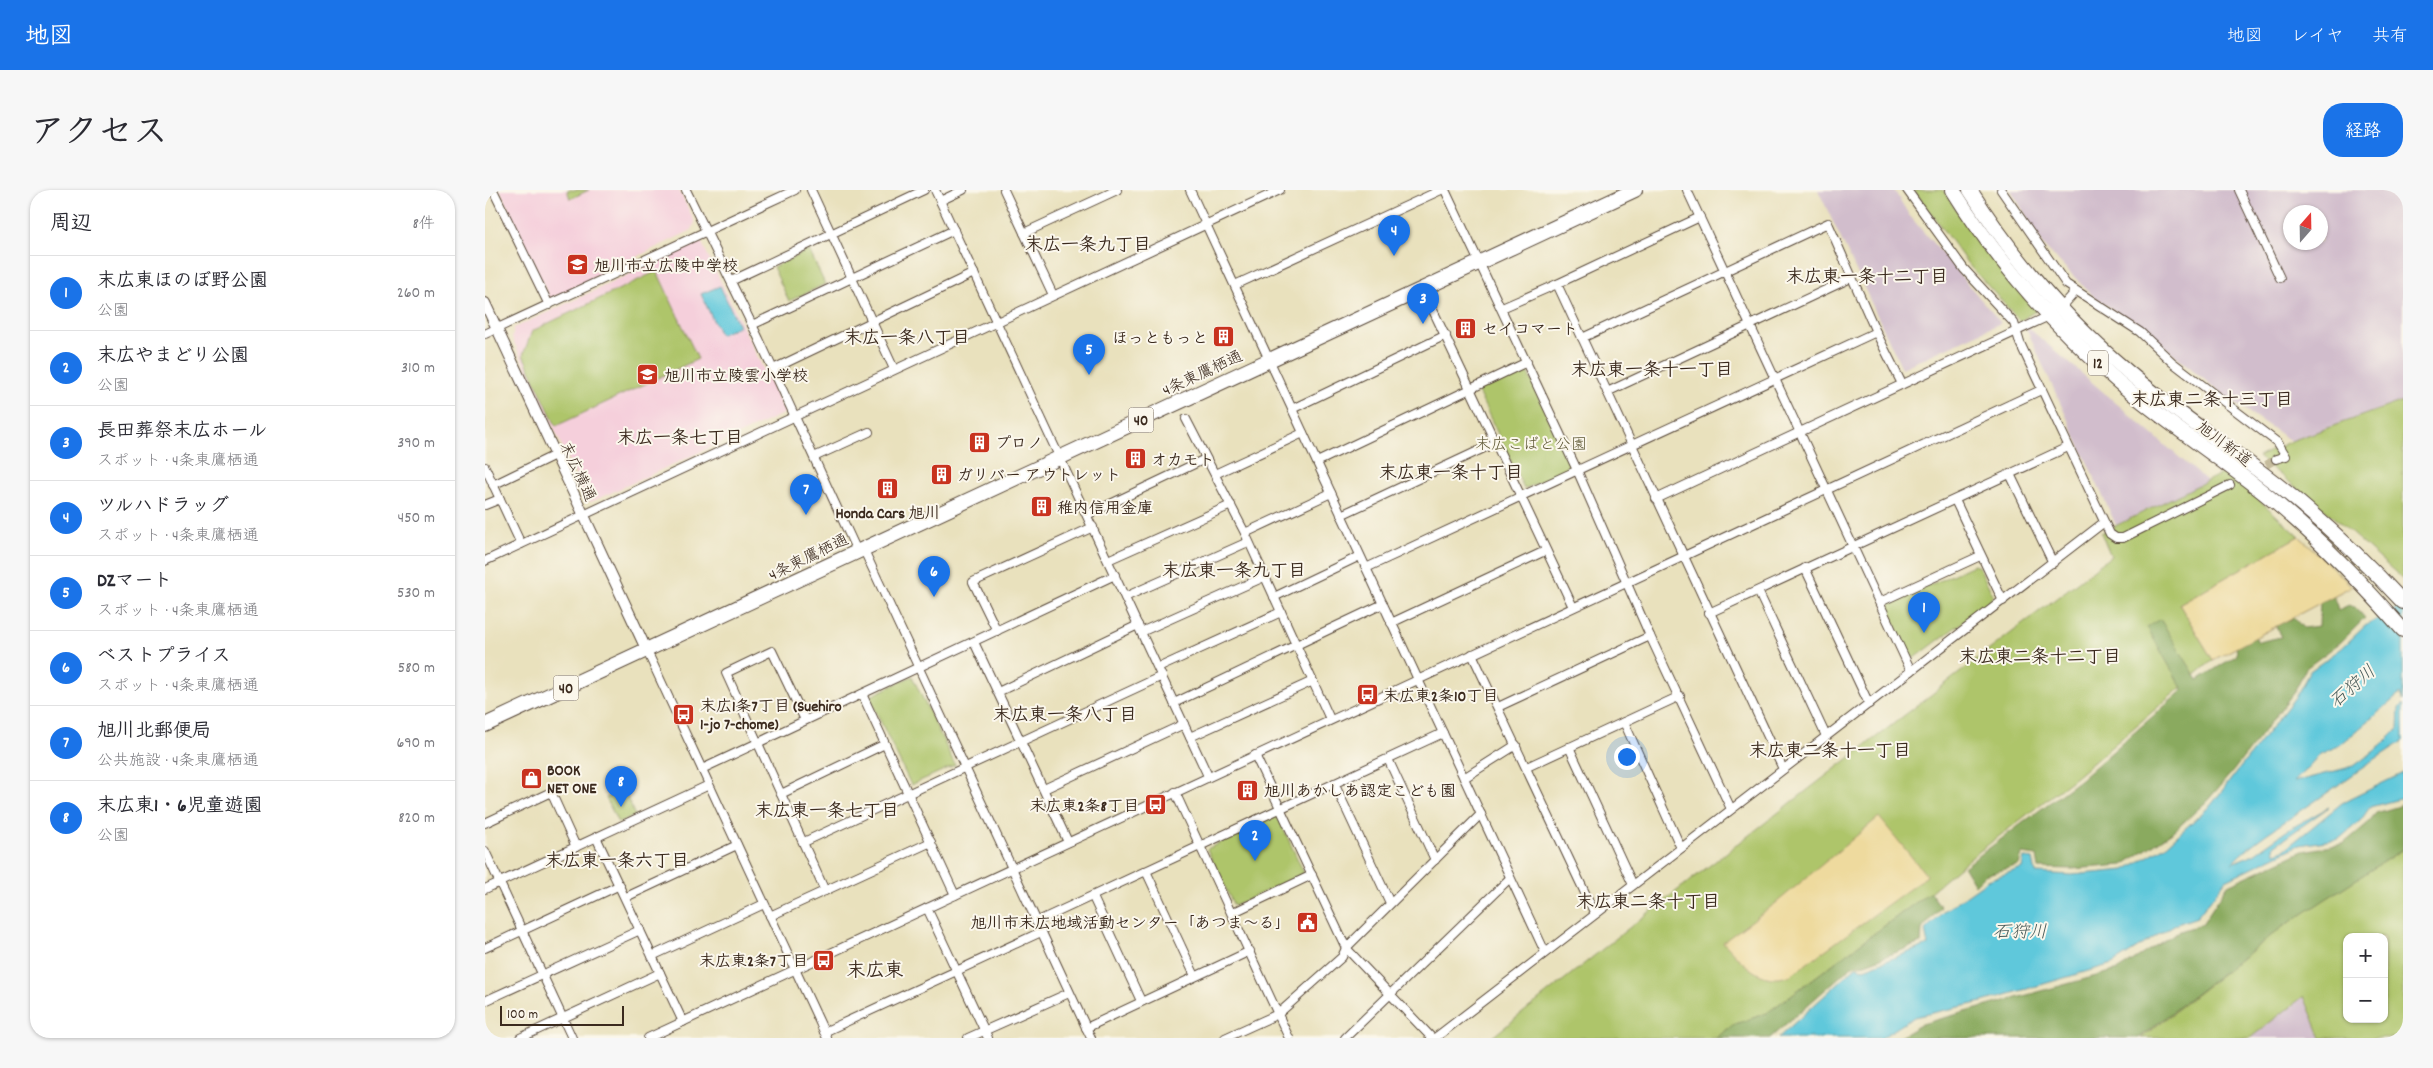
<!DOCTYPE html>
<html lang="ja">
<meta charset="utf-8">
<style>
:root{--surface:#fff;--page:#f7f7f7;--text:#2b2b33;--muted:#7c7c81;--line:#e1e1e2;--accent:#1a73e8}
body{margin:0;font-family:Dekko,"Klee One",sans-serif;background:var(--page);color:var(--text)}
.controls{position:absolute;right:15px;bottom:15px;display:grid;overflow:hidden;border-radius:10px;box-shadow:0 1px 4px #0004}
.controls button{width:45px;height:45px;display:grid;place-items:center;padding:0;border:0;border-bottom:1px solid var(--line);background:var(--surface);color:var(--text);font:25px sans-serif}
.compass{position:absolute;left:1798px;top:15px;width:45px;height:45px;border-radius:50%;background:var(--surface);box-shadow:0 1px 4px #0004;rotate:20deg}
.scale{position:absolute;left:15px;bottom:12px;width:124px;box-sizing:border-box;padding-left:5px;border:2px solid #3b2a1e;border-top:0;font-size:14px;line-height:18px;white-space:nowrap;color:#3b2a1e;-webkit-text-stroke:4px #fbf7ec;paint-order:stroke}
.you{position:absolute;left:1141px;top:566px;width:18px;height:18px;margin:-12px;border:4px solid #fff;border-radius:50%;background:#1a73e8;box-shadow:0 0 0 8px #1a73e833}
.badge{display:grid;place-items:center;width:32px;height:32px;border-radius:50%;background:var(--accent);color:#fff;font-size:16px;font-weight:700}
.pin{position:absolute;translate:-50% -41px;filter:drop-shadow(0 1px 2px #0008)}
.pin::after{content:'';position:absolute;top:26px;width:18px;height:15px;background:inherit;clip-path:polygon(0 0,100% 0,50% 100%)}
.list{margin:0;padding:0;list-style:none}
h2{display:flex;justify-content:space-between;align-items:center;height:65px;margin:0;padding:0 20px;font-size:21px}
h2 small{font-size:16px;font-weight:400;color:var(--muted)}
.list li{display:grid;grid-template-columns:32px 1fr auto;gap:15px;align-items:center;box-sizing:border-box;height:75px;padding:0 20px;border-top:1px solid var(--line)}
.list b{display:block;font-size:19px;white-space:nowrap}
.list p{margin:0;font-size:16px;white-space:nowrap;color:var(--muted)}
.list em{font-size:16px;font-style:normal;color:var(--muted)}
.map{position:relative;flex:none;width:1918px;height:848px;overflow:hidden;border-radius:20px}
header{display:flex;align-items:center;gap:30px;box-sizing:border-box;height:70px;padding:0 25px;background:var(--accent);color:#fff}
header strong{font-size:24px}
nav{display:flex;gap:28px;margin-inline-start:auto;font-size:18px}
.intro{display:flex;align-items:center;justify-content:space-between;box-sizing:border-box;height:120px;padding:0 30px}
h1{margin:0;font-size:35px}
.button{padding:12px 22px;border-radius:20px;background:var(--accent);color:#fff;font-size:18px;font-weight:700}
main{display:flex;gap:30px;padding:0 30px}
aside{flex:1;background:var(--surface);border-radius:20px;box-shadow:0 1px 4px #0004}
.map>svg:first-child{display:block}
.built{fill:#f5cfdb}
.industrial{fill:#d1bdcc;fill-rule:evenodd}
.green{fill:#aec56a;stroke:#747844;fill-rule:evenodd}
.forest{fill:#8aaa5e;stroke:#626a3e}
.sand{fill:#eeda9e;stroke:#94825e}
.water{fill:#5fc8db;stroke:#4d797c}
.lines{fill:none;stroke-linecap:round;stroke-linejoin:round}
.minor-tunnel{stroke:#c6bc9d;stroke-width:8;stroke-dasharray:8 4;stroke-linecap:butt}
.minor-casing{stroke:#554536;stroke-width:10}
.tertiary-casing{stroke:#554536;stroke-width:12}
.trunk-casing{stroke:#554536;stroke-width:16}
.minor{stroke:#fff;stroke-width:8}
.tertiary{stroke:#fff;stroke-width:10}
.trunk{stroke:#fff;stroke-width:14}
.labels{text-anchor:middle;stroke-width:4;stroke-linejoin:round;paint-order:stroke}
.shield{fill:#fbf7ec;stroke:#75685c;stroke-width:1}
.shield-label{font-size:15px;font-weight:bold;fill:#3b2a1e}
.poi-label{font-size:16px;font-weight:bold;fill:#3b2a1e;stroke:#fbf7ec;text-anchor:start}
.street-label{font-size:16px;fill:#3b2a1e;stroke:#fbf7ec}
.park-label{font-size:16px;fill:#5e5835;stroke:#fbf7ec}
.neighbourhood-label{font-size:18px;font-weight:bold;fill:#3b2a1e;stroke:#fbf7ec}
.water-label{font-size:18px;font-style:italic;fill:#465957;stroke:#fbf7ec}
.quarter-label{font-size:19px;font-weight:bold;fill:#3b2a1e;stroke:#fbf7ec}
</style>
<header>
<strong>地図</strong>
<nav><a>地図</a><a>レイヤ</a><a>共有</a></nav>
</header>
<div class="intro"><h1>アクセス</h1><a class="button">経路</a></div>
<main>
<aside>
<h2>周辺<small>8件</small></h2>
<ul class="list">
<li><span class="badge">1</span><div><b>末広東ほのぼ野公園</b><p>公園</p></div><em>260 m</em></li>
<li><span class="badge">2</span><div><b>末広やまどり公園</b><p>公園</p></div><em>310 m</em></li>
<li><span class="badge">3</span><div><b>長田葬祭末広ホール</b><p>スポット · 4条東鷹栖通</p></div><em>390 m</em></li>
<li><span class="badge">4</span><div><b>ツルハドラッグ</b><p>スポット · 4条東鷹栖通</p></div><em>450 m</em></li>
<li><span class="badge">5</span><div><b>DZマート</b><p>スポット · 4条東鷹栖通</p></div><em>530 m</em></li>
<li><span class="badge">6</span><div><b>ベストプライス</b><p>スポット · 4条東鷹栖通</p></div><em>580 m</em></li>
<li><span class="badge">7</span><div><b>旭川北郵便局</b><p>公共施設 · 4条東鷹栖通</p></div><em>690 m</em></li>
<li><span class="badge">8</span><div><b>末広東1・6児童遊園</b><p>公園</p></div><em>820 m</em></li>
</ul>
</aside>
<div class="map">
<svg width="1918" height="848" viewBox="0 0 1918 848">
<rect width="100%" height="100%" fill="#fbf7ec"/>
<filter id="ink" filterUnits="userSpaceOnUse"><feTurbulence type="fractalNoise" baseFrequency=".02" numOctaves="2"/><feDisplacementMap in="SourceGraphic" scale="10" xChannelSelector="R" yChannelSelector="G"/><feConvolveMatrix kernelMatrix="1 2 1 2 8 2 1 2 1" color-interpolation-filters="sRGB"/></filter>
<filter id="wash" filterUnits="userSpaceOnUse"><feTurbulence type="fractalNoise" baseFrequency=".0096" numOctaves="4" result="noise"/><feDisplacementMap in="SourceGraphic" scale="20" xChannelSelector="R" yChannelSelector="G"/><feGaussianBlur stdDeviation="1.12" result="paint"/><feColorMatrix in="noise" values="0 0 0 0 0 0 0 0 0 0 0 0 0 0 0 0 0 1.4 0 .05"/><feComposite in="paint" operator="in"/></filter>
<g filter="url(#wash)">
<rect width="100%" height="100%" fill="#e9e1bd"/>
<!-- built -->
<g class="built">
<path d="M15,0h179l16,32 -3,8 -142,69z"/>
<path d="M216,51l84,172 -194,89 -4,-2 -75,-162 2,-10z"/>
</g>
<!-- industrial -->
<g class="industrial">
<path d="M1333,0h76l15,25 92,108 -99,45z"/>
<path d="M1526,0h392v211l-112,40 -68,-46 -66,-55 -63,-43 -50,-51zM1806,22h30v30h-30z"/>
<path d="M1539,134l183,157 -91,44z"/>
<path d="M1819,806l17,42h-71z"/>
</g>
<!-- green -->
<g class="green">
<path d="M82,0h22l-19,9z"/>
<path d="M1429,0h29l36,54 58,66 -17,11 -52,-57z"/>
<path d="M324,60l16,34 -36,17 -16,-34z"/>
<path d="M172,81l41,88 -142,67 -33,-71 9,-24z"/>
<path d="M1040,177l47,100 -48,22 -47,-99z"/>
<path d="M1918,211v178l-71,-63 -74,-59 33,-16z"/>
<path d="M1742,281l72,65 -120,68 34,56 -137,117 -113,87 -33,28 -163,121 -34,12 -17,13h-225l148,-118 472,-364 -10,-23z"/>
<path d="M1489,375l5,2 14,28 -3,6 -75,57 -6,-2 -21,-47 2,-6z"/>
<path d="M427,486l43,89 -44,20 -42,-88z"/>
<path d="M139,600l11,26 -17,7 -12,-25z"/>
<path d="M792,625l27,58 -70,33 -27,-57z"/>
<path d="M1918,659v189h-82l-17,-42 -54,42h-109l140,-110zM1862,747h37v82h-37z"/>
</g>
<!-- forest -->
<g class="forest">
<path d="M1849,406l4,14 11,-5 7,3 9,10 -24,24 -35,26 -12,24 -61,79 -26,30 -32,29 -52,35 -51,4 -33,-1 -2,-12 -15,-2 -3,11 -34,10 -10,10 -11,-18 117,-88 102,-89 -36,-63 13,-8 38,61 39,-25 -1,-12 17,-10 5,9 23,-5 -6,-12 19,-7 9,10 16,-2 1,-25z"/>
<path d="M1918,615v44l-122,79 -142,110h-241l24,-14 196,-54 59,-38 25,-8 26,-39 75,-34 40,-7 23,-19 10,-12z"/>
<path d="M1445,702l11,15 -19,22 -1,14 -56,21 -13,2 -82,72h-54l17,-13 34,-12z"/>
</g>
<!-- sand -->
<g class="sand">
<path d="M1814,346l53,50 -139,74 -34,-56z"/>
<path d="M1394,627l48,59 -136,99c-30,12 -49,-13 -68,-33l53,-39z"/>
</g>
<!-- water -->
<g class="water">
<path d="M235,96l19,40 -19,9 -19,-41z"/>
<path d="M1918,415v96l-3,-7 -60,51 -20,9 -26,28 60,-16 27,-20 17,-17 1,-21 4,-4v37c-34,21 -65,45 -98,67 -26,18 -51,32 -73,55l22,-9 34,-24 41,-23 -55,39 1,7 9,-3 58,-47 61,-30v25l-33,9 -9,13 -22,19 -40,6 -73,35 -29,37 -23,8 -62,39 -130,38 -68,15 -33,21h-103l78,-71 8,2 64,-24 -3,-15 19,-19 44,-31 34,-12 2,-10 9,1 3,14 36,2 53,-5 42,-25 44,-40 85,-109 14,-25 32,-23 23,-22z"/>
</g>
</g>
<g filter="url(#ink)">
<g class="lines">
<!-- minor-tunnel -->
<path class="minor-tunnel" d="M1771,281l20,-12"/>
<defs>
<g id="minor">
<path d="M8,0l56,115"/>
<path d="M201,0l73,149 98,212"/>
<path d="M326,0l83,179"/>
<path d="M450,0l273,586"/>
<path d="M519,0l49,105"/>
<path d="M705,0l355,762"/>
<path d="M960,0l132,280 73,166 81,173"/>
<path d="M1202,0l224,481"/>
<path d="M1422,0l57,79 50,54 6,20 90,191 6,4h7l107,-53"/>
<path d="M1516,0l65,94 74,48 32,30 106,81 8,13 -10,3"/>
<path d="M1754,0l41,88"/>
<path d="M455,11l23,-11"/>
<path d="M539,43l93,-43"/>
<path d="M246,91l193,-91"/>
<path d="M1072,94l226,485"/>
<path d="M750,95l206,-95"/>
<path d="M938,99l150,318"/>
<path d="M1017,118l55,-24 143,-67"/>
<path d="M1576,118l15,-17"/>
<path d="M267,135l202,-95"/>
<path d="M0,144l310,-144"/>
<path d="M1097,148l246,-115 48,109 26,52"/>
<path d="M288,179l201,-96"/>
<path d="M1122,202l244,-114"/>
<path d="M807,219l154,-74"/>
<path d="M701,229l59,114 85,186"/>
<path d="M329,267l55,-25"/>
<path d="M832,272l210,-100"/>
<path d="M0,277l36,77"/>
<path d="M730,284l88,-41"/>
<path d="M1525,284l43,89"/>
<path d="M8,295l62,-30"/>
<path d="M1171,309l393,-183"/>
<path d="M1470,310l48,101"/>
<path d="M0,315l15,-6"/>
<path d="M602,325l118,-56"/>
<path d="M856,325l154,-72"/>
<path d="M760,343l86,-40"/>
<path d="M378,358l228,490"/>
<path d="M623,370l123,-55"/>
<path d="M0,371l795,-371"/>
<path d="M881,378l510,-236"/>
<path d="M1320,378l64,136"/>
<path d="M1273,401l68,145"/>
<path d="M640,407l123,-55"/>
<path d="M789,407l86,-41"/>
<path d="M1395,412l100,-46"/>
<path d="M1224,423l359,-166"/>
<path d="M906,433l154,-72"/>
<path d="M512,441l-24,-49 120,-55"/>
<path d="M656,442l123,-55"/>
<path d="M489,452l94,200"/>
<path d="M162,461l180,387"/>
<path d="M987,464l123,260"/>
<path d="M673,478l123,-56"/>
<path d="M513,502l140,-67"/>
<path d="M377,504l93,201"/>
<path d="M689,513l209,-99"/>
<path d="M1013,517l152,-71"/>
<path d="M320,530l-33,-69 -46,22 99,218"/>
<path d="M1139,532l57,126"/>
<path d="M705,547l123,-56"/>
<path d="M1084,557l64,138"/>
<path d="M770,565l91,193 86,90"/>
<path d="M903,569l47,101"/>
<path d="M1042,577l153,-71"/>
<path d="M217,579l413,-194"/>
<path d="M979,588l52,-33"/>
<path d="M849,593l56,120"/>
<path d="M559,599l140,-65"/>
<path d="M690,602l114,246"/>
<path d="M296,604l104,-50"/>
<path d="M0,633l66,-31 25,55"/>
<path d="M111,647l87,185"/>
<path d="M319,652l358,-166"/>
<path d="M0,661l87,187"/>
<path d="M661,681l49,105"/>
<path d="M0,699l224,-104"/>
<path d="M141,707l111,-52"/>
<path d="M608,707l48,104"/>
<path d="M442,718l61,130"/>
<path d="M747,723l80,-38"/>
<path d="M285,726l161,-74"/>
<path d="M551,732l407,-189"/>
<path d="M0,758l135,-63"/>
<path d="M167,766l112,-52"/>
<path d="M0,811l155,-71"/>
<path d="M601,838l164,-77"/>
<path d="M339,842l217,-100"/>
<path d="M35,848l140,-65"/>
<path d="M163,848l1393,-648"/>
<path d="M483,848l101,-45"/>
<path d="M740,848l53,-24 64,-57 4,-9 135,-134"/>
<path d="M860,848l165,-160"/>
<path d="M950,848l668,-515"/>
</g>
<path id="tertiary" d="M0,113l162,348"/>
<g id="trunk">
<path d="M1468,0c44,71 100,135 162,189 49,43 104,77 154,118 48,39 93,86 134,133"/>
<path d="M1485,0c43,68 96,130 158,182 48,41 101,75 151,114 44,35 86,75 124,116"/>
<path d="M0,535l1150,-535"/>
</g>
</defs>
<!-- minor casing -->
<use href="#minor" class="minor-casing"/>
<!-- tertiary casing -->
<use href="#tertiary" class="tertiary-casing"/>
<!-- trunk casing -->
<use href="#trunk" class="trunk-casing"/>
<!-- minor -->
<use href="#minor" class="minor"/>
<!-- tertiary -->
<use href="#tertiary" class="tertiary"/>
<!-- trunk -->
<use href="#trunk" class="trunk"/>
</g>
</g>
<!-- icons -->
<defs>
<symbol id="school-square" viewBox="-11 -11 22 22"><rect x="-9" y="-9" width="18" height="18" rx="4" fill="#c8321e" stroke="#fbf7ec"/><path d="M0-5L7-2L0 1L-7-2ZM-4 1L0 2.5L4 1V4Q0 6-4 4Z" fill="#fff"/></symbol>
<symbol id="building-square" viewBox="-11 -11 22 22"><rect x="-9" y="-9" width="18" height="18" rx="4" fill="#c8321e" stroke="#fbf7ec"/><path d="M-4-6H4V6H1V3H-1V6H-4ZM-2.5-4.3h1.7v1.8h-1.7ZM.8-4.3h1.7v1.8H.8ZM-2.5-1h1.7V.8h-1.7ZM.8-1h1.7V.8H.8Z" fill="#fff"/></symbol>
<symbol id="bus-square" viewBox="-11 -11 22 22"><rect x="-9" y="-9" width="18" height="18" rx="4" fill="#c8321e" stroke="#fbf7ec"/><path d="M-5-6H5V4H4V6H2V4H-2V6H-4V4H-5ZM-3.5-4V0h7V-4ZM-3.5 1.2v1.5H-2V1.2ZM2 1.2v1.5H3.5V1.2Z" fill="#fff"/></symbol>
<symbol id="shop-square" viewBox="-11 -11 22 22"><rect x="-9" y="-9" width="18" height="18" rx="4" fill="#c8321e" stroke="#fbf7ec"/><path d="M-5-2.5h2.3a2.7 3.5 0 0 1 5.4 0H5L5.5 6h-11ZM-1.5-2.5h3a1.5 2.3 0 0 0-3 0Z" fill="#fff"/></symbol>
<symbol id="civic-square" viewBox="-11 -11 22 22"><rect x="-9" y="-9" width="18" height="18" rx="4" fill="#c8321e" stroke="#fbf7ec"/><path d="M-.6-6.5H3V-4.5H.6V-3L4-1V1h2V6H-6V1h2V-1L-.6-3ZM-1.2 2.5V6h2.4V2.5Z" fill="#fff"/></symbol>
</defs>
<g fill-rule="evenodd">
<use href="#school-square" x="80" y="62" width="25" height="25"/>
<use href="#building-square" x="968" y="126" width="25" height="25"/>
<use href="#building-square" x="726" y="134" width="25" height="25"/>
<use href="#school-square" x="150" y="172" width="25" height="25"/>
<use href="#building-square" x="482" y="240" width="25" height="25"/>
<use href="#building-square" x="638" y="256" width="25" height="25"/>
<use href="#building-square" x="444" y="272" width="25" height="25"/>
<use href="#building-square" x="390" y="286" width="25" height="25"/>
<use href="#building-square" x="544" y="304" width="25" height="25"/>
<use href="#bus-square" x="870" y="492" width="25" height="25"/>
<use href="#bus-square" x="186" y="512" width="25" height="25"/>
<use href="#shop-square" x="34" y="576" width="25" height="25"/>
<use href="#building-square" x="750" y="588" width="25" height="25"/>
<use href="#bus-square" x="658" y="602" width="25" height="25"/>
<use href="#civic-square" x="810" y="720" width="25" height="25"/>
<use href="#bus-square" x="326" y="758" width="25" height="25"/>
</g>
<g class="labels">
<!-- shield labels -->
<g class="shield">
<rect x="1603" y="160.5" width="20" height="25" rx="4"/>
<rect x="643.5" y="217.5" width="25" height="25" rx="4"/>
<rect x="68.5" y="485.5" width="25" height="25" rx="4"/>
</g>
<g class="shield-label">
<text x="1613" y="178">12</text>
<text x="656" y="235">40</text>
<text x="81" y="503">40</text>
</g>
<!-- poi labels -->
<g class="poi-label">
<text x="109" y="81">旭川市立広陵中学校</text>
<text x="997" y="144">セイコマート</text>
<text x="723" y="153" text-anchor="end">ほっともっと</text>
<text x="179" y="191">旭川市立陵雲小学校</text>
<text x="510" y="258">プロノ</text>
<text x="666" y="275">オカモト</text>
<text x="472" y="290">ガリバー アウトレット</text>
<text x="572" y="323">稚内信用金庫</text>
<text x="403" y="328" text-anchor="middle">Honda Cars 旭川</text>
<text x="898" y="511">末広東2条10丁目</text>
<text x="215" y="521">末広1条7丁目 (Suehiro<tspan x="215" dy="18">1-jo 7-chome)</tspan></text>
<text x="62" y="585">BOOK<tspan x="62" dy="18">NET ONE</tspan></text>
<text x="779" y="606">旭川あかしあ認定こども園</text>
<text x="654" y="621" text-anchor="end">末広東2条8丁目</text>
<text x="806" y="738" text-anchor="end">旭川市末広地域活動センター「あつま〜る」</text>
<text x="323" y="776" text-anchor="end">末広東2条7丁目</text>
</g>
<!-- street labels -->
<g class="street-label">
<text transform="translate(717 182) rotate(-25)" y="6">4条東鷹栖通</text>
<text transform="translate(1740 253) rotate(37)" y="6">旭川新道</text>
<text transform="translate(94 281) rotate(65)" y="6">末広横通</text>
<text transform="translate(323 366) rotate(-26)" y="6">4条東鷹栖通</text>
</g>
<!-- park labels -->
<g class="park-label">
<text x="1046" y="259">末広こばと公園</text>
</g>
<!-- neighbourhood labels -->
<g class="neighbourhood-label">
<text x="603" y="60">末広一条九丁目</text>
<text x="1382" y="92">末広東一条十二丁目</text>
<text x="422" y="153">末広一条八丁目</text>
<text x="1167" y="185">末広東一条十一丁目</text>
<text x="1727" y="215">末広東二条十三丁目</text>
<text x="195" y="253">末広一条七丁目</text>
<text x="966" y="288">末広東一条十丁目</text>
<text x="749" y="386">末広東一条九丁目</text>
<text x="1555" y="472">末広東二条十二丁目</text>
<text x="580" y="530">末広東一条八丁目</text>
<text x="1345" y="566">末広東二条十一丁目</text>
<text x="342" y="626">末広東一条七丁目</text>
<text x="132" y="676">末広東一条六丁目</text>
<text x="1163" y="717">末広東二条十丁目</text>
</g>
<!-- water labels -->
<g class="water-label">
<text transform="translate(1867 496) rotate(-41)" y="6">石狩川</text>
<text x="1535" y="747">石狩川</text>
</g>
<!-- quarter labels -->
<g class="quarter-label">
<text x="390" y="786">末広東</text>
</g>
</g>
</svg>
<div class="controls">
<button>+</button>
<button>−</button>
</div>
<svg class="compass" viewBox="-18 -18 36 36"><path d="M0-13l5 13h-10z" fill="#e53935"/><path d="M0 13l5-13h-10z" fill="#7c7c81"/></svg>
<div class="scale">100 m</div>
<div class="you"></div>
<div class="pin badge" style="left:1439px;top:443px">1</div>
<div class="pin badge" style="left:770px;top:671px">2</div>
<div class="pin badge" style="left:938px;top:134px">3</div>
<div class="pin badge" style="left:909px;top:66px">4</div>
<div class="pin badge" style="left:604px;top:185px">5</div>
<div class="pin badge" style="left:449px;top:407px">6</div>
<div class="pin badge" style="left:321px;top:325px">7</div>
<div class="pin badge" style="left:136px;top:617px">8</div>
</div>
</main>
